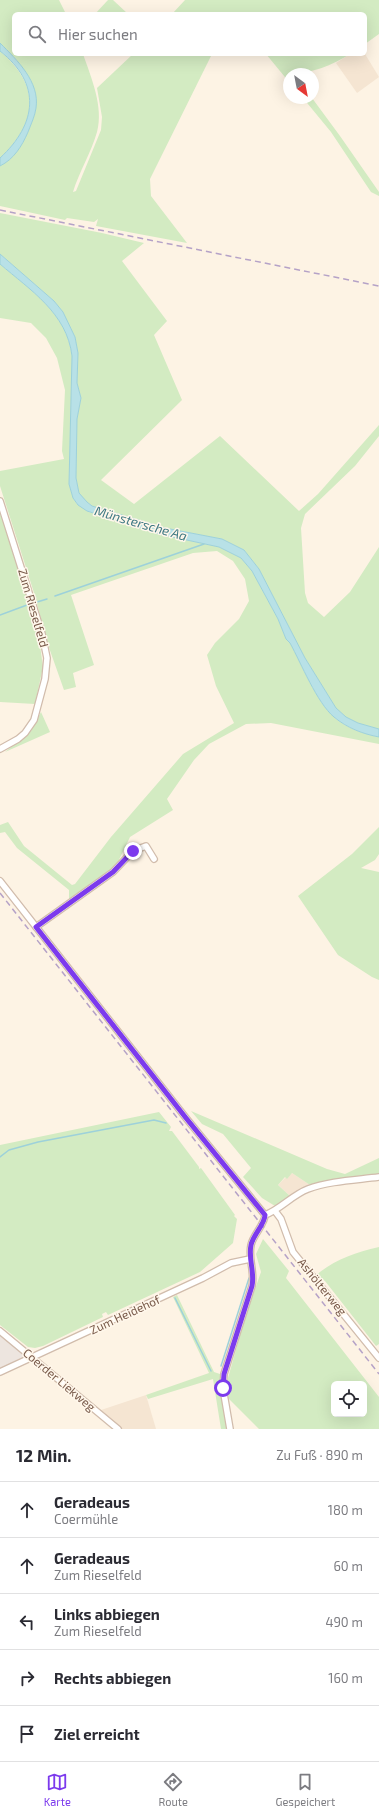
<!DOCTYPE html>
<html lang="de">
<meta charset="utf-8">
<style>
:root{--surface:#fff;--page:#f7f7f7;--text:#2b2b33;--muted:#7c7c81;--line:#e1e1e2;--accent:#7c3aed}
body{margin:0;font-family:"Exo 2",sans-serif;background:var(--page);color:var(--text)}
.controls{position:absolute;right:12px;bottom:12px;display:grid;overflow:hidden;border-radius:6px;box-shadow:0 4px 16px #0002}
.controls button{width:36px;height:36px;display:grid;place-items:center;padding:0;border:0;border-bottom:1px solid var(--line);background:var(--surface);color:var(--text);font:20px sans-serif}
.compass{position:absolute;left:283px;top:68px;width:36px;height:36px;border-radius:50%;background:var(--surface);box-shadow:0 4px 16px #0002;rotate:148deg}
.stop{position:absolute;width:12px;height:12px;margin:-9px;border:3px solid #7c3aed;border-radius:50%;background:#fff}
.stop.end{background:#7c3aed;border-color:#fff;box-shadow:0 1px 4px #0008}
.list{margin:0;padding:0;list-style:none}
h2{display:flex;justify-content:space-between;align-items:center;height:52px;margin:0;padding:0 16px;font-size:17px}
h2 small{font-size:13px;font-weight:400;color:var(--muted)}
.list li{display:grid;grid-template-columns:26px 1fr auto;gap:12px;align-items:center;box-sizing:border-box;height:56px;padding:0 16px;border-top:1px solid var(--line)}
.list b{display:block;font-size:15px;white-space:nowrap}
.list p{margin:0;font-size:13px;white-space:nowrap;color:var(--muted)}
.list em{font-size:13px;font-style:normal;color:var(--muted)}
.icon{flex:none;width:22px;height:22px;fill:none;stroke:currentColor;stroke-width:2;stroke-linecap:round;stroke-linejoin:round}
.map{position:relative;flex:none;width:379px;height:1429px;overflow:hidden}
.search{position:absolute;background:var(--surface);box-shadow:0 4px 16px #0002;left:12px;right:12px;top:12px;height:44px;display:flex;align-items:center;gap:10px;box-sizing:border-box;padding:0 14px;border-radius:6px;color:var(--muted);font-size:15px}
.sheet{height:332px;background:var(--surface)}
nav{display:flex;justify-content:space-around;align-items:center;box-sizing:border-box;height:56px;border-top:1px solid var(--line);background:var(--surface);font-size:11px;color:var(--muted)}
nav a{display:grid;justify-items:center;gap:2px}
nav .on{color:var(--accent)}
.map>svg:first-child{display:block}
.residential{fill:#f5e5d2}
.industrial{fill:#ede5df}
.green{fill:#d3ebc2;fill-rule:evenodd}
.water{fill:#b8e1e7;stroke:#9dd1da}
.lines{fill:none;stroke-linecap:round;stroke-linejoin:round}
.stream{stroke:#9dd1da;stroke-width:1.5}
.street-casing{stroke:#d1bcac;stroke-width:8}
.street{stroke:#fff;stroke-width:5.5}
.rail{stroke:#b5a2c7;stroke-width:1.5;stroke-dasharray:6 4;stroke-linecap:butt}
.route{stroke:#7c3aed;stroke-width:5}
.labels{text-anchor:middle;stroke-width:3;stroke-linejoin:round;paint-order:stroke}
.street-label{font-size:12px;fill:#775848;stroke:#fff7eb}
.water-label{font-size:13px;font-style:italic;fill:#3f7984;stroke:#fff7eb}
</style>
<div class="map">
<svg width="379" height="1429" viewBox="0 0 379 1429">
<rect width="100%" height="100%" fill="#fdf3e4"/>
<!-- residential -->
<g class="residential">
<path d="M350,54h15l14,23 -22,16 -21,-30z"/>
<path d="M292,1173l18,12 -20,11 -12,-11 8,-8z"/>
<path d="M146,1395l10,34h-35l-23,-18z"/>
</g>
<!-- industrial -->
<path class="industrial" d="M0,1335l27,22 -27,13z"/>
<!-- green -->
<g class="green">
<path d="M0,0h59l7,14h-52v40h69c8,23 21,53 14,78 -6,21 -18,40 -24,60l3,-1 25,-61 1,-13 -5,-29 36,-34h79l-62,125 1,17 36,47 -91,-17 2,-7 -4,3 -27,-4 -2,2 -65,-14v-40c14,-8 22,-20 28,-34 3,-8 7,-16 8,-24 2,-27 -18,-47 -36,-65z"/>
<path d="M108,0h5l15,14h-33z"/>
<path d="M185,0h194v34l-14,10v-30h-193z"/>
<path d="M0,51c41,35 38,71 0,107z"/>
<path d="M266,54h84c-17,11 -40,20 -61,20v8z"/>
<path d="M303,98h9l28,38 39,56v4l-8,-4 -40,-60z"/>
<path d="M0,213l102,20 42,10 -22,18 45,60 -13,14 28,65 -81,80 33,24 86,-68 79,75 19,-17 61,-69v11l-24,30 -50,48 -4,14 4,65 3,10 16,14 26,-25 29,-45v182l-21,-6 -12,-6 -10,-9 -31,-50 -46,-89 -15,-19 -22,-11 -57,-11 -73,-22 -10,-8 -3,-5 -3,-15 1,-59 4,-21 -4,-15 1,-30 -3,-16 -12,-25 -9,-11 -54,-47z"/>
<path d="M0,264c30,26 67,49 72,92l-3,128 4,14 4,6 12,8 70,22 60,13 22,11 11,13 26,48 8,20 4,4c11,20 24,53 40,70 11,13 32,21 49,24v7l-108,-21 -25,1 -37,20 -15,16 -27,39 6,11 -43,27 -14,29 -47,33v-9l-52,-42 -12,-16 -5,1v-8l8,-3 16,24 48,39 3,-1 36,-47 72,-83 51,-31 -18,-37 -9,-31 8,-12 24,-24 10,-18 -4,-22 -12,-18 -16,-10 -24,2 -122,42 23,70 -21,8 3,14 -12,3 -17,-48 -11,-42v-1l-36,-113v-15l64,-12 -2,-8 3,-61 -8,-32 -11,-20 -15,-15 -31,-5z"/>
<path d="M0,513l10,28 28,90 5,36 -8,37 -35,-2z"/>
<path d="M41,712l9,20 -45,20 26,-21z"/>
<path d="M379,827v27l-4,6 -14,8 18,4v108l-7,-3 -34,-22 -40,-59 54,-42z"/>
<path d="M191,1111l136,58 18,5 34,-16v17l-69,10 -18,-12 -5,6 -2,-2 -7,8 12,11 -9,8 -6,2 -13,-8 -19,-21 8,-9 -28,-34 -21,-10z"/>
<path d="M159,1112l12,15 -2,4h3l27,36v2l2,-1 34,47 -1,1 3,3 -4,24 -33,29 -92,43 -2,-3 -4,2 1,3 -60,29 -8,2 -7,-1 -28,-22v-180z"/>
<path d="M263,1239l26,32 -3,7 93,119v32h-120l-30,-30 -3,-14 13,-46 -1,-1 23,-66 -5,-18zM334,1384h30v30h-30z"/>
<path d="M379,1247v97l-3,2 -51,-65 -9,-6c20,-16 38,-22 63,-28z"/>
<path d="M177,1295l37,77 6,2 8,55h-7l-8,-50 -65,20 -2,-4 63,-22 -36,-76z"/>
</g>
<!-- water -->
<g class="water">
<path d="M0,43c17,17 40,39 36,65 -1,8 -5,16 -8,24 -6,14 -14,27 -28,34v-8c37,-34 42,-74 0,-107z"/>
<path d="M0,254l54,47 9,11 12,25 3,16 -1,30 4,15 -4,21 -1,59 3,15 8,9 5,4 73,22 57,11 22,11 15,19 46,89 31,50 10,9 12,6 21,6v8c-16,-3 -32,-9 -45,-20 -17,-14 -33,-54 -44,-74l-4,-4 -8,-20 -26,-48 -11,-13 -22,-11 -60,-13 -72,-23 -9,-6 -5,-7 -4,-14 3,-128c-5,-43 -42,-66 -72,-92z"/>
</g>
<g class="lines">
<!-- stream -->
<g class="stream">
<path d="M55,596l149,-52"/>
<path d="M37,602l10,-3"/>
<path d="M0,615l27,-10"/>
<path d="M0,1157l9,-7 29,-8 116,-22 12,3"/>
<path d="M175,1298l36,73"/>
<path d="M221,1366l28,-88"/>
</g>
<defs>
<g id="street">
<path d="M0,501l42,133 5,24 -2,21 -11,41 -9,13 -7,6 -18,10"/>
<path d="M0,881l186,237 79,97c0,9 -12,20 -14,30 -3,14 4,27 1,41l-28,88 -1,14 7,41"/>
<path d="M36,927l77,-55 20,-21 13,-5 8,13"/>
<path d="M275,1211l6,8 12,33 86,106"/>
<path d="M265,1215c16,-6 27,-20 43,-26 21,-8 48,-9 71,-12"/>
<path d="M0,1331l118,98"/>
<path d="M0,1372l203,-94 28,-15 19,-4"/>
</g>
</defs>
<!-- street casing -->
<use href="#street" class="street-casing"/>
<!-- street -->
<use href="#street" class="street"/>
<!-- rail -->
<g class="rail">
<path d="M0,210l379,76"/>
<path d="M0,893l379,481"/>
</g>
</g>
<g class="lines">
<!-- route -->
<path class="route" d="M133,851l-20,21 -77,55 150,191 79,97c0,9 -12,20 -14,30 -3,14 4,27 1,41l-28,88 -1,14"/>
</g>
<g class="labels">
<!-- street labels -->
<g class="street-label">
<text transform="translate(33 608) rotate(74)" y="4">Zum Rieselfeld</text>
<text transform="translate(322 1287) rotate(51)" y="4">Ashölterweg</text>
<text transform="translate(125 1315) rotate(-25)" y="4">Zum Heidehof</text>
<text transform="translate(59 1380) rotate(40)" y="4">Coerder Liekweg</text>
</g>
<!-- water labels -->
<g class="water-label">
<text transform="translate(141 523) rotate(16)" y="5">Münstersche Aa</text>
</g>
</g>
</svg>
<div class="controls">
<button><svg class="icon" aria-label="locate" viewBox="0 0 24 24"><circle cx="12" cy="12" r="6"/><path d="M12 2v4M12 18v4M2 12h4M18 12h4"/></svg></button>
</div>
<svg class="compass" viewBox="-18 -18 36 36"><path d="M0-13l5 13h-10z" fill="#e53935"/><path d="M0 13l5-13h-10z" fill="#7c7c81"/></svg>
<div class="stop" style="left:223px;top:1388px"></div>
<div class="stop end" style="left:133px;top:851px"></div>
<div class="search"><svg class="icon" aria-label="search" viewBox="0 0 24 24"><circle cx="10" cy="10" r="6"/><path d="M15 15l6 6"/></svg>Hier suchen</div>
</div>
<section class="sheet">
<h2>12 Min.<small>Zu Fuß · 890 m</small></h2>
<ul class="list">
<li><svg class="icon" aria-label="ahead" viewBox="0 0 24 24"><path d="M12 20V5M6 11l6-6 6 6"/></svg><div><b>Geradeaus</b><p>Coermühle</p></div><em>180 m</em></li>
<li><svg class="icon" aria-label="ahead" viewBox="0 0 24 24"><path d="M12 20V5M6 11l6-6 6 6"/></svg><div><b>Geradeaus</b><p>Zum Rieselfeld</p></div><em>60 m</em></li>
<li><svg class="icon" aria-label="left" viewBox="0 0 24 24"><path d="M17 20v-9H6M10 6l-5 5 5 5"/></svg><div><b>Links abbiegen</b><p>Zum Rieselfeld</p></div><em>490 m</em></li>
<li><svg class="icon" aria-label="right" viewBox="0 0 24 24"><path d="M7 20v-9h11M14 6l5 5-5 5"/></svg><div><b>Rechts abbiegen</b></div><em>160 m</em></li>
<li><svg class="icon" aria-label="arrive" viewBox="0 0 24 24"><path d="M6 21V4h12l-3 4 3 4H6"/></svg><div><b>Ziel erreicht</b></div></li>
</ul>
</section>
<nav>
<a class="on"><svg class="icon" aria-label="map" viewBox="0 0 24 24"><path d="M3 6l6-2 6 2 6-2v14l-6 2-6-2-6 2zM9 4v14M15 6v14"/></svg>Karte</a>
<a><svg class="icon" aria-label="directions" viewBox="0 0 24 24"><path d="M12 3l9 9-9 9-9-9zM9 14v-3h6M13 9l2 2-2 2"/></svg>Route</a>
<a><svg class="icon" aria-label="saved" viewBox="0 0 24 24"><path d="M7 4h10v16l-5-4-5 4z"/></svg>Gespeichert</a>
</nav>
